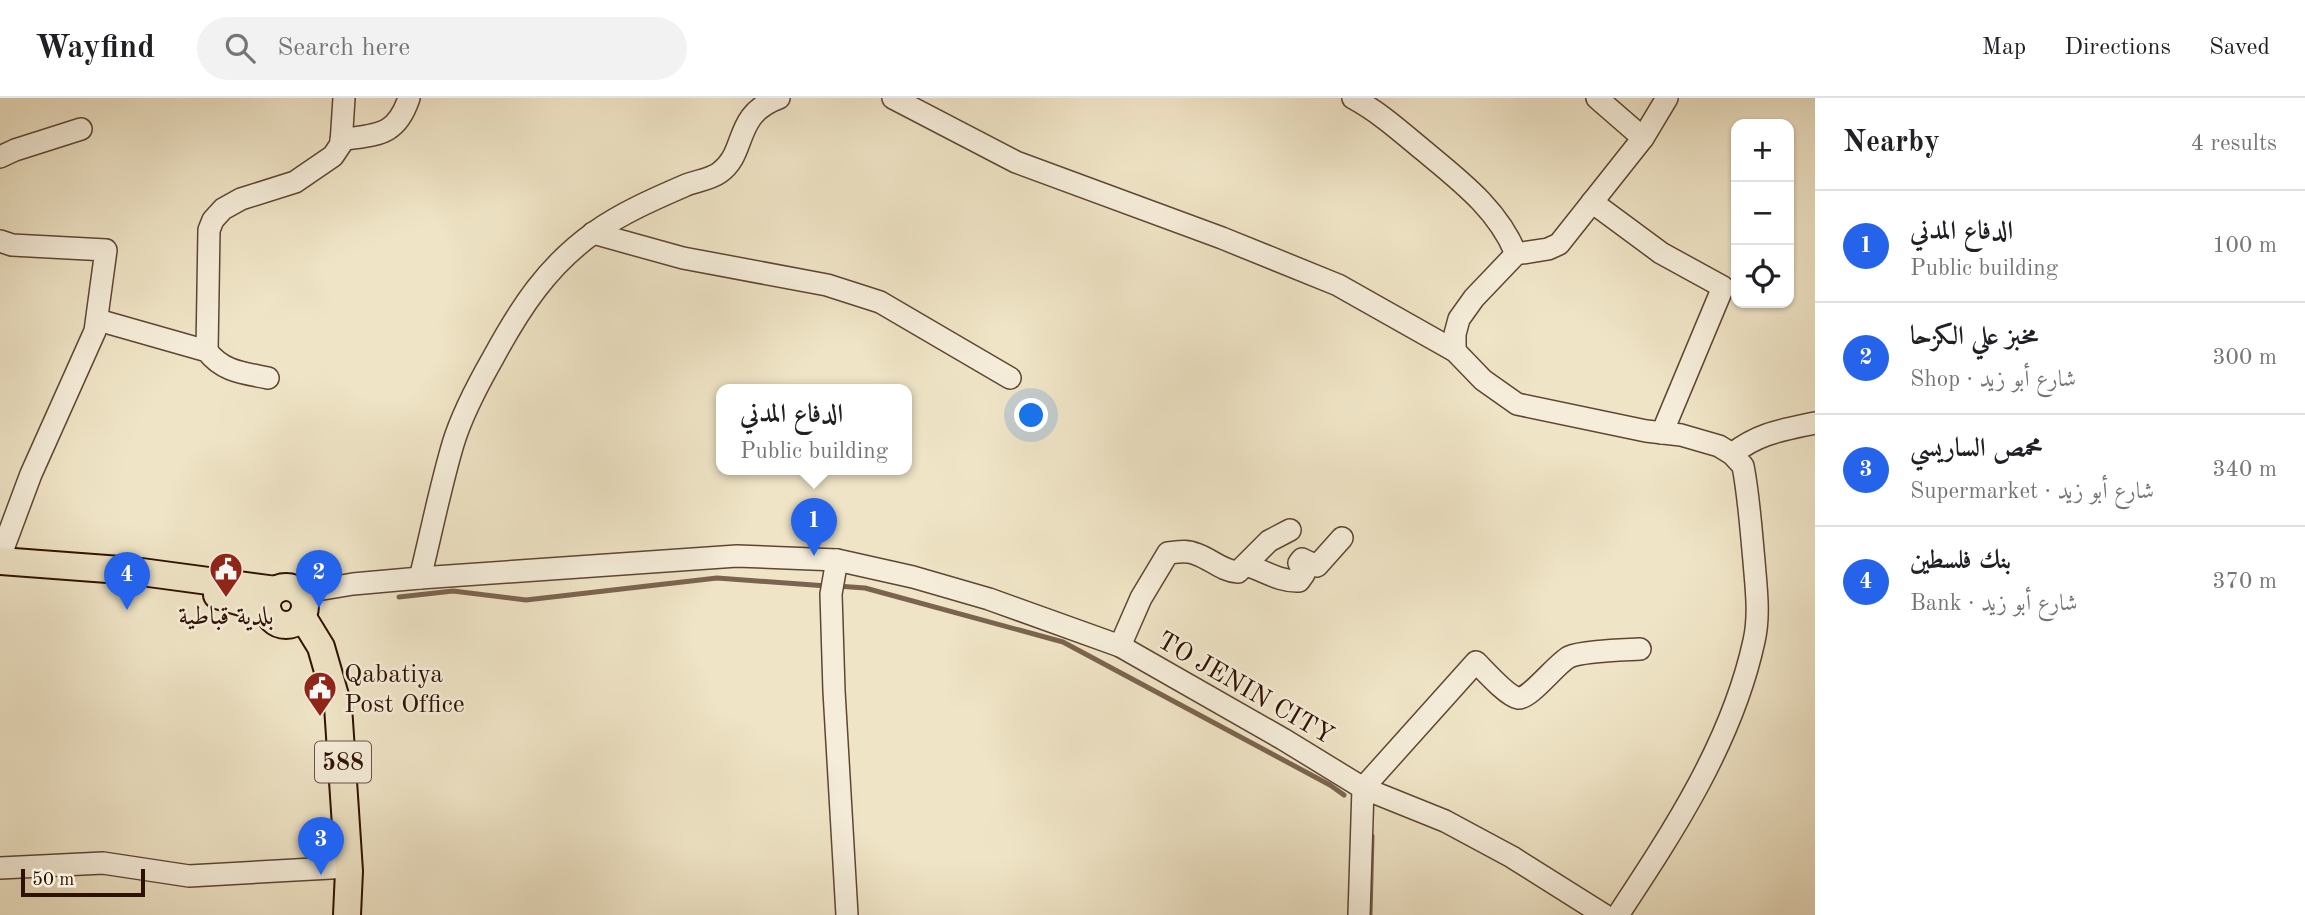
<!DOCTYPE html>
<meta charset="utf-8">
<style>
:root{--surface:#fff;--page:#f2f2f2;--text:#202124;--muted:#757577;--line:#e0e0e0;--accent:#2563eb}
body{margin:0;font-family:"Old Standard TT",Amiri,serif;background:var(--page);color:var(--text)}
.controls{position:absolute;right:21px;top:21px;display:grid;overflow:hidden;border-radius:14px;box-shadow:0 2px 5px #0004}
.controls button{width:63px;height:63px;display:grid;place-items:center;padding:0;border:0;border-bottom:2px solid var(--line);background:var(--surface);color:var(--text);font:35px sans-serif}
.scale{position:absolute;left:21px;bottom:18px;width:124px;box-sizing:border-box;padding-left:7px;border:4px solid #2f1100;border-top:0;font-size:19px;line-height:24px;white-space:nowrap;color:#2f1100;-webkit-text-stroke:5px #f5edda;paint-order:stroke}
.you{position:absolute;left:1032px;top:318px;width:24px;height:24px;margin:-18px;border:5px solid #fff;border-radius:50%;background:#1a73e8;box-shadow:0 0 0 10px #1a73e833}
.badge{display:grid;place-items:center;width:46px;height:46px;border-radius:50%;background:var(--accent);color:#fff;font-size:23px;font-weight:700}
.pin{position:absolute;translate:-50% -58px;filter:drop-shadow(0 2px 4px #0008)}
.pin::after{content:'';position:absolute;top:37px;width:24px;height:21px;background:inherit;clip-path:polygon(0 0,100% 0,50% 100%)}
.popup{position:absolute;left:716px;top:286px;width:196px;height:91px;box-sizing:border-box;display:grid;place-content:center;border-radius:14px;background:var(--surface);filter:drop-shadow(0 2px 5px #0005);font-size:23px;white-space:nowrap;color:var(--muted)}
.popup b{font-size:26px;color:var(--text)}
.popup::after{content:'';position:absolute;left:50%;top:100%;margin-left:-14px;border:14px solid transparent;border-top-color:var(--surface)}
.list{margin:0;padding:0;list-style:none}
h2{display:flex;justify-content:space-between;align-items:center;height:91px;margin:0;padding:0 28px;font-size:30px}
h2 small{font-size:23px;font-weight:400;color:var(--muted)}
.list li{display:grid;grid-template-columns:46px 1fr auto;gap:21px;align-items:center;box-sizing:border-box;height:112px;padding:0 28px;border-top:2px solid var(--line)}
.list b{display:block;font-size:26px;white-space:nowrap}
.list p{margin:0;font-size:23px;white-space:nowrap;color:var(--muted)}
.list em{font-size:23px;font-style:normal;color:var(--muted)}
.icon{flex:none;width:38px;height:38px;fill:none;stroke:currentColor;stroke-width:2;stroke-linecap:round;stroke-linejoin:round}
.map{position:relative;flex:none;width:1815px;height:817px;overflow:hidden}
header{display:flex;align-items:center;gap:42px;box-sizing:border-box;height:98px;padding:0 35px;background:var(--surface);border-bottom:2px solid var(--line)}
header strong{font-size:33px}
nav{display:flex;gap:38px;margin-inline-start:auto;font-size:24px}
.search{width:490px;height:63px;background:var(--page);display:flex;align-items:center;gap:18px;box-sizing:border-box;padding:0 24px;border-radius:38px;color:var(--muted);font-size:26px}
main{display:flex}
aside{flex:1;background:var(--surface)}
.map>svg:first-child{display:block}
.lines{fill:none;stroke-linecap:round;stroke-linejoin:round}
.stream{stroke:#7b644f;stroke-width:5}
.minor-casing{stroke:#5f4632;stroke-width:24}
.major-casing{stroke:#2f1100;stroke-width:30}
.minor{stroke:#f5edda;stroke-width:21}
.major{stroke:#efe4c6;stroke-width:26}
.labels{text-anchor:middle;stroke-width:5;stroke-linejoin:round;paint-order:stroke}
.shield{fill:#f5edda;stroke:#6a5341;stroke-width:2}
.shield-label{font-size:24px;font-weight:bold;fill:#2f1100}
.poi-label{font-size:26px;fill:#2f1100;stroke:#f5edda}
.street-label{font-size:26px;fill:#2f1100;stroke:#f5edda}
</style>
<header>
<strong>Wayfind</strong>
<div class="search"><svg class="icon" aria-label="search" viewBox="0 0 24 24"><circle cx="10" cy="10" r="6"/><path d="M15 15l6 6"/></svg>Search here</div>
<nav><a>Map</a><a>Directions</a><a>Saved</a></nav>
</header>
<main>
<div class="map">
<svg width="1815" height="817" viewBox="0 0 1815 817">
<rect width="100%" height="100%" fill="#efe4c6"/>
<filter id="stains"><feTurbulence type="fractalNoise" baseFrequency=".00286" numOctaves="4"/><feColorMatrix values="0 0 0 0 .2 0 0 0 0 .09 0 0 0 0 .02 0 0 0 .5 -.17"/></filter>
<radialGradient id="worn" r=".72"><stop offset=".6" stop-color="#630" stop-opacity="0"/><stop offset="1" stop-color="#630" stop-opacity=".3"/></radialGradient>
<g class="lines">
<!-- stream -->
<g class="stream">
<path d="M837,488l28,2 198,54 267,143 14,10"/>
<path d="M399,499l54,-6 73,9 191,-22 110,8"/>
<path d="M1370,817l2,-79"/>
</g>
<defs>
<g id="minor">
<path d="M893,0l123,64 206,76 116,47 117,66 28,29 34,24 129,27 35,4 38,11 13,8 11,12c6,31 8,64 11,95 2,26 6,54 0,80 -22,101 -80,189 -136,274"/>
<path d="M1353,0c26,14 47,33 70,52 36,30 75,59 93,104"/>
<path d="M1597,0l46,40"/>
<path d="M341,42c36,-6 55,-3 68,-42"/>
<path d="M0,59l15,-7 66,-21"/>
<path d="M1592,104l69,51 62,34 -61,146"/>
<path d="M593,135l90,25 144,27 53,17 130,76"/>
<path d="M0,143l12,4 94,5 -11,81 -64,143 -31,83"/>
<path d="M98,222l109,31c16,21 37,22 61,27"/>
<path d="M207,253l2,-121 4,-10 10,-11 18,-10 54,-17 38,-26 8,-12 3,-46"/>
<path d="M1455,253v-17l4,-15 15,-21 42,-44 32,-5 11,-5 84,-106 24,-40"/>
<path d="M1732,356c27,-21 50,-24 83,-31"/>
<path d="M837,462l-6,34 3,97 13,224"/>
<path d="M1246,467c19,6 34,17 53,16l5,-7 -5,-11 3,-4 15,7 25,-28"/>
<path d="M420,480c11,-44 20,-90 33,-134 9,-30 24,-58 40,-86 27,-50 55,-93 102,-126 27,-19 59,-33 89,-46 11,-5 25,-6 35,-13 29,-20 13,-58 60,-75"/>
<path d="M299,495l54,-9 67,-6 317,-22 100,4 76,17 76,22 131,47 163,93 80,49 82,33 67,36 92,58"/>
<path d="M1120,548l21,-48 27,-45c10,-1 19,-3 28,1 15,5 26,17 42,18l31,-31 21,-11"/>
<path d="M0,770l103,-5 86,13 160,-9"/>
<path d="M1359,817l4,-127 113,-126c8,8 31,34 42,36 12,1 38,-34 51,-41 13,-6 55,-7 71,-8"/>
</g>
<g id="major">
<path d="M0,463l134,10 142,19"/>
<circle cx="286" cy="508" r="19"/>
<path d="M217,497l38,11 14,8"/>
<path d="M302,518l19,31 17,59 11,165 -2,44"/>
</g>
</defs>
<!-- minor casing -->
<use href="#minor" class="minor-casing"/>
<!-- major casing -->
<use href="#major" class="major-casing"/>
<!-- minor -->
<use href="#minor" class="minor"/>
<!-- major -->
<use href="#major" class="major"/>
</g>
<!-- icons -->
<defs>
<symbol id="civic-pin" viewBox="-11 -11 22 30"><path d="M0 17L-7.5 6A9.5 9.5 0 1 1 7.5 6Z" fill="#8f2418" stroke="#f5edda"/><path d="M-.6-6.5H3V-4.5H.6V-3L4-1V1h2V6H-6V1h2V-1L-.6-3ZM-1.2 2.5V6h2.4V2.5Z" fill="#fff"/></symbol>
</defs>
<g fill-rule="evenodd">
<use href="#civic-pin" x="207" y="452" width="38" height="52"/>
<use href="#civic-pin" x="301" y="571" width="38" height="52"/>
</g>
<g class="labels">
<!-- shield labels -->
<rect class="shield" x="315" y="643.5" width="56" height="41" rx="5"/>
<g class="shield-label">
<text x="343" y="672">588</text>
</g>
<!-- poi labels -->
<g class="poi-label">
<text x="226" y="526">بلدية قباطية</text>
<text x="344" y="584" text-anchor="start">Qabatiya<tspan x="344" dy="30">Post Office</tspan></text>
</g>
<!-- street labels -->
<g class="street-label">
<text transform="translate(1246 589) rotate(30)" y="9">TO JENIN CITY</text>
</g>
</g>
<rect width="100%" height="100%" filter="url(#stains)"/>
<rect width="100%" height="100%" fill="url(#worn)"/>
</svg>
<div class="controls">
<button>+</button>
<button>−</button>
<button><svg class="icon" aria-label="locate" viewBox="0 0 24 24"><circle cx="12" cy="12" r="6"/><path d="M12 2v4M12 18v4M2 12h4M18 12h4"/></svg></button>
</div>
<div class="scale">50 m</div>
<div class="you"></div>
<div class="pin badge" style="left:814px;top:458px">1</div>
<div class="popup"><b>الدفاع المدني</b>Public building</div>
<div class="pin badge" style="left:319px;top:510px">2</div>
<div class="pin badge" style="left:321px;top:777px">3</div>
<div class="pin badge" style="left:127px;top:512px">4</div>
</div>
<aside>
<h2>Nearby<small>4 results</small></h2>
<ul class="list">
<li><span class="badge">1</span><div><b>الدفاع المدني</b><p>Public building</p></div><em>100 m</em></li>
<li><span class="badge">2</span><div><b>مخبز علي الكزحا</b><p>Shop · شارع أبو زيد</p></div><em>300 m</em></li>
<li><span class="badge">3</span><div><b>محمص الساريسي</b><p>Supermarket · شارع أبو زيد</p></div><em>340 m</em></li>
<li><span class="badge">4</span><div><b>بنك فلسطين</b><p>Bank · شارع أبو زيد</p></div><em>370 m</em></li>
</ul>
</aside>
</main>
